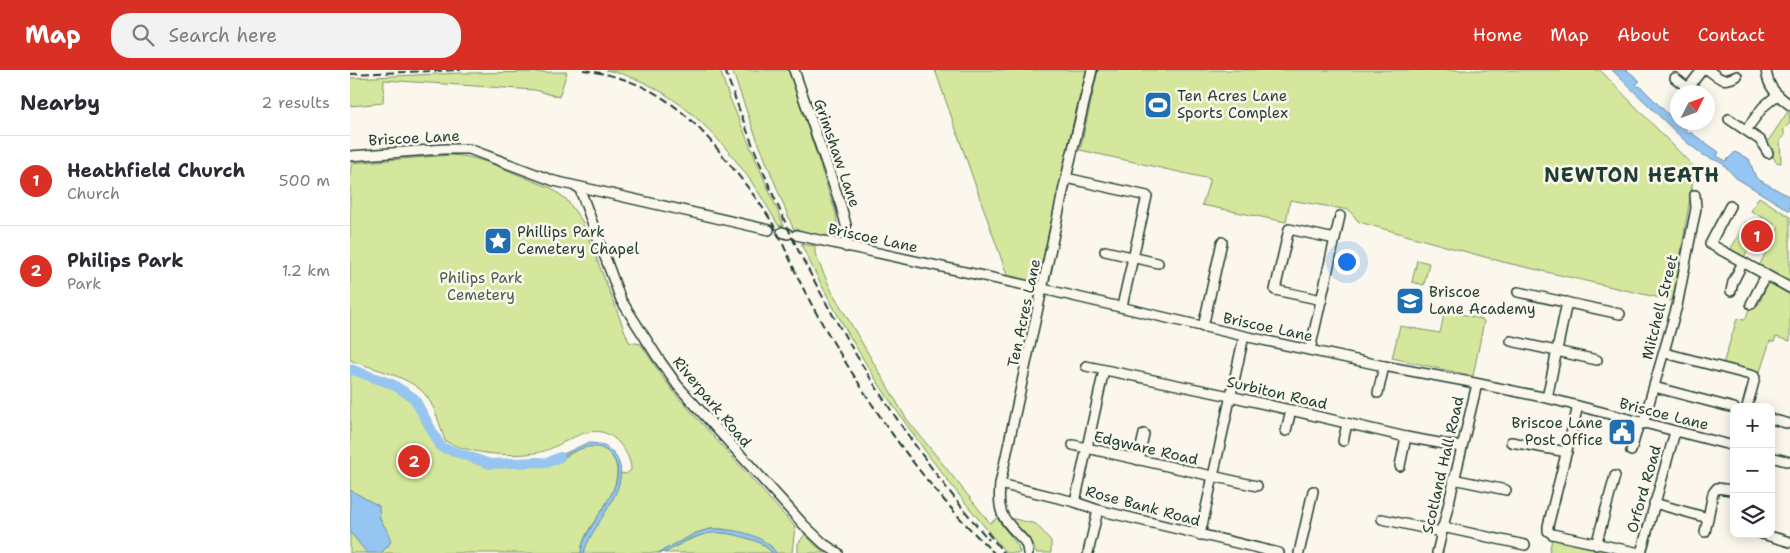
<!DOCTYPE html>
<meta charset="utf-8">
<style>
:root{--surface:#fff;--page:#f2f2f3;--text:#2b2b33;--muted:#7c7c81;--line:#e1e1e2;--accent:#d93025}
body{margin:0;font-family:"Shantell Sans",sans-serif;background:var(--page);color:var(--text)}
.controls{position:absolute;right:15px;bottom:15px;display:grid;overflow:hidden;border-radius:10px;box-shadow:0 2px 12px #0003}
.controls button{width:45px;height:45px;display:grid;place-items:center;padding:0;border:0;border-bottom:1px solid var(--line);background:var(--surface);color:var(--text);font:25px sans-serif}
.compass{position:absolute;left:1320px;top:15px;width:45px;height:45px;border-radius:50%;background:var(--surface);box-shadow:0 2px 12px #0003;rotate:48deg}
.you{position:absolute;left:996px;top:191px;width:18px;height:18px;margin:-12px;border:4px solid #fff;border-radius:50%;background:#1a73e8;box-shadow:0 0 0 8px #1a73e833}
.badge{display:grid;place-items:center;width:32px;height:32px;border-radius:50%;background:var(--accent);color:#fff;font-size:16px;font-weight:700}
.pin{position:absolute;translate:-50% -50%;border:2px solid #fff;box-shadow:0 1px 5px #0006}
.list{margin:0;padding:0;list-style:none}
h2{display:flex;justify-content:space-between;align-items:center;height:65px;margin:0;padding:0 20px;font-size:21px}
h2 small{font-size:16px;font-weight:400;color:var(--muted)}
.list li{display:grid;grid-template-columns:32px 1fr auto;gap:15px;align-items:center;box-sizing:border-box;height:90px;padding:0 20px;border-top:1px solid var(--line)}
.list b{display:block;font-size:19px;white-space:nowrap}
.list p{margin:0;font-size:16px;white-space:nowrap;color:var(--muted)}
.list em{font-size:16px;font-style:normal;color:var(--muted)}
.icon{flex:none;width:28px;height:28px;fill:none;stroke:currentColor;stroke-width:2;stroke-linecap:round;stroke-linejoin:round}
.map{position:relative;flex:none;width:1440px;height:483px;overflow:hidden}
header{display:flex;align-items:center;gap:30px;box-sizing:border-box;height:70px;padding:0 25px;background:var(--accent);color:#fff}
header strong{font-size:24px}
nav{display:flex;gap:28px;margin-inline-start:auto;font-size:18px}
.search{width:350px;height:45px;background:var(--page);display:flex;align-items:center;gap:12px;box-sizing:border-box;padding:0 18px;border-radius:20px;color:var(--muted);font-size:19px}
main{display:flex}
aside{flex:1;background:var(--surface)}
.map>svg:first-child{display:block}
.green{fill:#d4e79c;stroke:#7a9268}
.water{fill:#95c5f0;stroke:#668fa5}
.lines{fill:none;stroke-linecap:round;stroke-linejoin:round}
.river{stroke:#95c5f0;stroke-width:10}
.minor-casing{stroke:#1f3d34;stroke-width:12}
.minor{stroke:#fbf7ec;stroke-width:9}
.rail{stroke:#1f3d34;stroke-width:2;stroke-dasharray:8 4;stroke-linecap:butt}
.labels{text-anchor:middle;stroke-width:5;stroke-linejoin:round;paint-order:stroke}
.poi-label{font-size:15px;fill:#1f3d34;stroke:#fbf7ec;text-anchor:start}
.street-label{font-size:15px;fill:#1f3d34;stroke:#fbf7ec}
.park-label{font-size:15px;fill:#435f49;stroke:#fbf7ec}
.district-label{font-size:20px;font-weight:bold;letter-spacing:1px;fill:#1f3d34;stroke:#fbf7ec}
</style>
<header>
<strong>Map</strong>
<div class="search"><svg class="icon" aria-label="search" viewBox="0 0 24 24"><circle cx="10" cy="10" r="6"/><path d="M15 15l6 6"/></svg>Search here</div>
<nav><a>Home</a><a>Map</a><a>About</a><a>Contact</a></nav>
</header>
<main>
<aside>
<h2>Nearby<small>2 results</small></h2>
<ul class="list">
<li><span class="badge">1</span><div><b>Heathfield Church</b><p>Church</p></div><em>500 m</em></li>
<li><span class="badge">2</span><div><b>Philips Park</b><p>Park</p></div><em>1.2 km</em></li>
</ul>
</aside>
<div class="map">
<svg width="1440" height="483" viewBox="0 0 1440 483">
<rect width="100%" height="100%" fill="#fbf7ec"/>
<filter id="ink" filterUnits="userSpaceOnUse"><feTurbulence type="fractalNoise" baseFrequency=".02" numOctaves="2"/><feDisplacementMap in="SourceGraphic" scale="10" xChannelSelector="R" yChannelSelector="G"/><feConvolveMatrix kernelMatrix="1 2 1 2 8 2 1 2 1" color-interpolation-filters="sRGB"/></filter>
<g filter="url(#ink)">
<!-- green -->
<g class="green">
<path d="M256,0h114l8,24 56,132 -6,-1c-36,-65 -94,-140 -172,-155z"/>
<path d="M382,0h57l47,144 2,18c-12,8 -32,0 -45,-4l-40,-99z"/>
<path d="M585,0h152l-10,36 -38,171 -8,4 -24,-6z"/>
<path d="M748,0h502l95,98 -22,133 -170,-39 -144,-40 -10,-12 -59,-10 -4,22 -84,-17 8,-26 -130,-29z"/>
<path d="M217,2l-8,25 -24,-7 -151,-10 -1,23 -33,3v-28l111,-5z"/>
<path d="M1439,40l1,13 -6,6v8l-4,3 1,23 -5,-1 -10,-18z"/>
<path d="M101,85l18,2 18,5 64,26 15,11 16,22 47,121 12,2 20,31 17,22 117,130 -3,26h-16l-5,-7 -38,-15 -10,-2h-13l-14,4 -38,20h-74c7,-31 33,-45 36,-80l6,1 5,-4c0,-10 -5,-19 -12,-27 -27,-30 -56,7 -84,10 -29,4 -64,1 -90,-12 -5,-15 -9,-32 -18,-44 -13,-20 -55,-28 -77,-37v-187l2,-10z"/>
<path d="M1409,127l31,20v68l-32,-17 21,-41 -28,-16z"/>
<path d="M1396,152l4,2 -1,2 2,3 -2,4 6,4 -12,22 -14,-7z"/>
<path d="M451,174l14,2v8l16,36 75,128 84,105 7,-5 21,28 2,7h-14c-34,-42 -69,-84 -100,-129 -40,-56 -75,-118 -105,-180z"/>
<path d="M1067,190l12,3 -5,22 -12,-3z"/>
<path d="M1418,212l22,13v46l-14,-4 -2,5 -4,-1 -10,31 -37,-8 14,-45 8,1 5,-13 9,-3z"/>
<path d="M1095,240l36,9 3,2 -11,55 -81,-18 8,-32 40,7z"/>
<path d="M0,300l42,15 22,14 26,49c14,4 38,16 51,17 14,2 30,-2 45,-2 4,0 8,1 12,1 14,-1 31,-21 49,-18 13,3 21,16 20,28 -3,33 -35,52 -36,79h-231z"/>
<path d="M660,448l26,6 15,17v12h-15l-3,-8z"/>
<path d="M359,462c22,1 48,4 63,21h-108l20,-11z"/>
<path d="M455,464l11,12 11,7h-29v-9z"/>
<path d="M1202,469l63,14h-66z"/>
</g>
<!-- water -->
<g class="water">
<path d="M1262,0h15l13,11 -4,3 3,3 1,-1 34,34 13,10 -1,2 3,2 1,-2 29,20 -2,4 9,5 9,-9 14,7 7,19 34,19v14l-54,-33 -14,-15 -19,-8 -18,-14z"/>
<path d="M237,373c11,0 20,2 27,11 24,29 -24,71 -30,99h-3c1,-28 55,-70 30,-98 -18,-20 -44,1 -63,9v-3z"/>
<path d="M0,420l29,16 1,13 8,13 3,9 -3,5 -7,7h-14l-17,-21z"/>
<path d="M360,459c22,0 53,4 66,24h-4c-7,-9 -15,-12 -26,-15 -24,-8 -41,-7 -64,5 -8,4 -15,10 -24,10l38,-20z"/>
</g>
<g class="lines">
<!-- river -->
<path class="river" d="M0,299l42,15 22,14 27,49 49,17 49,-2 8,1 13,-6"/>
<defs>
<g id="minor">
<path d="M444,0l47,136 5,19v22"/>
<path d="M1358,0c13,9 14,13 29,6"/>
<path d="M1416,0c2,18 11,25 24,35"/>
<path d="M1325,8l13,10 14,-18"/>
<path d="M1379,49l31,21 8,13"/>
<path d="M1396,60l17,-23 14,-12"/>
<path d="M0,86l94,-7h25l85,32 215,49"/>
<path d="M716,108l81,18 -25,110"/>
<path d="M229,117l42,113 37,58 20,28 126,139 20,19 14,9"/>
<path d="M1380,136l-20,38 80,44"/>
<path d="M432,162l6,2"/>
<path d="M446,165l247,54 201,47 140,30 81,15 82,17 187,48"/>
<path d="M755,181l53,12"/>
<path d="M1381,221l2,-9 10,-20"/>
<path d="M1168,222l102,22"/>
<path d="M972,230l-47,-10 14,-61 46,10"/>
<path d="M1401,234l15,-29"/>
<path d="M853,257l19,-85"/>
<path d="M1161,271l86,19"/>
<path d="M960,280l30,-134"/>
<path d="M1315,283l89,23 1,2 -8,29"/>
<path d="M736,296l144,30 176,41 55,10"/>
<path d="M1304,317l80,21"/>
<path d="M1028,323l6,-27"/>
<path d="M1197,328l20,-96"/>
<path d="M1228,336l-30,120v5l4,3 88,19"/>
<path d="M1421,349l19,5"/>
<path d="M1293,354l34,-118 19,-98 -1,-13"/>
<path d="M936,361l5,-21"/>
<path d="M993,371l4,-17"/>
<path d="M1161,372l56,10"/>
<path d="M723,375l184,41"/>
<path d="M1281,381l8,-28"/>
<path d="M1421,387l19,5"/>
<path d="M788,390l6,-26"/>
<path d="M1050,396l6,-29"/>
<path d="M1103,409l53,11"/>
<path d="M650,414l75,18 23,8 181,43"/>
<path d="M725,432l29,-132"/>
<path d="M1304,433l54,15 5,-25 4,-5 14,2"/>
<path d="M1032,449l59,13"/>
<path d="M1092,457l83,18"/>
<path d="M1355,462l3,-14"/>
<path d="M1412,464l28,8"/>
<path d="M850,465l44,-199"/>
<path d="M1246,475l19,-69"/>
<path d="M678,483l-1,-6 -2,-5c-21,-23 -28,-25 -25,-58l66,-306 26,-108"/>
<path d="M738,483l10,-43"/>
<path d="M949,483l14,-62"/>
<path d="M1087,483l40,-169"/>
<path d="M1291,483l34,-121"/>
</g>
</defs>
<!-- minor casing -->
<use href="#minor" class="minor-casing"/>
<!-- minor -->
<use href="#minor" class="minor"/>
<!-- rail -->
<g class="rail">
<path d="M233,0c73,10 108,44 152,101 14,18 28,35 39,55 10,19 18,39 27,58 17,34 37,67 57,98 38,62 84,121 136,171"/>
<path d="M375,0c20,57 42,114 68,169 7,16 16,32 24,47 48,90 106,177 172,254"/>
<path d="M0,4l111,-4"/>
<path d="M637,462l17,21"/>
</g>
</g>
</g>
<!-- icons -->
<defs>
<symbol id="stadium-square" viewBox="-11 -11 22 22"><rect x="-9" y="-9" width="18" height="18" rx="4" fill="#1f6fb2" stroke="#fbf7ec"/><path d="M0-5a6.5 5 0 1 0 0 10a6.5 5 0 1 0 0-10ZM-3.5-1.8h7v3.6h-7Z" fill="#fff"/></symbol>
<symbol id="sight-square" viewBox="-11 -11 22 22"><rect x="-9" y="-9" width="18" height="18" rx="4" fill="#1f6fb2" stroke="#fbf7ec"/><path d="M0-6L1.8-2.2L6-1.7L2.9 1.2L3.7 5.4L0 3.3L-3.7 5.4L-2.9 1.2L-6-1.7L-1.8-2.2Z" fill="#fff"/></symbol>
<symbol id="school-square" viewBox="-11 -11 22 22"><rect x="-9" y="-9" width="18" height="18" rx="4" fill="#1f6fb2" stroke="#fbf7ec"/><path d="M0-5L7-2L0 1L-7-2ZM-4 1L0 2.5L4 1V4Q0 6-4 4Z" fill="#fff"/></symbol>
<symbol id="civic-square" viewBox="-11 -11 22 22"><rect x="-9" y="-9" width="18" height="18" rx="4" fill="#1f6fb2" stroke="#fbf7ec"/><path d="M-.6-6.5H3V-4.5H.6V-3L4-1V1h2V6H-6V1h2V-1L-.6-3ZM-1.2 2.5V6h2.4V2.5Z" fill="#fff"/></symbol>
</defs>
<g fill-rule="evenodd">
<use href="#stadium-square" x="792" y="19" width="32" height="32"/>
<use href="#sight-square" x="132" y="155" width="32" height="32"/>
<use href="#school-square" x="1044" y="215" width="32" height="32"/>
<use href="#civic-square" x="1256" y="346" width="32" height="32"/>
</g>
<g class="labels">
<!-- poi labels -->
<g class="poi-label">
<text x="827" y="31">Ten Acres Lane<tspan x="827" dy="17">Sports Complex</tspan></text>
<text x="167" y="167">Phillips Park<tspan x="167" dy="17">Cemetery Chapel</tspan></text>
<text x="1079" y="227">Briscoe<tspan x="1079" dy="17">Lane Academy</tspan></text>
<text x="1253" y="358" text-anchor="end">Briscoe Lane<tspan x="1253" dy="17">Post Office</tspan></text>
</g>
<!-- street labels -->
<g class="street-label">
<text transform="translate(64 68) rotate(-3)" y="5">Briscoe Lane</text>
<text transform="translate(487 83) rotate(71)" y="5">Grimshaw Lane</text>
<text transform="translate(523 168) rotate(12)" y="5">Briscoe Lane</text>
<text transform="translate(1310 237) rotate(-76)" y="5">Mitchell Street</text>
<text transform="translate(674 243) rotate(-78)" y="5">Ten Acres Lane</text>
<text transform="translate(918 257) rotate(12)" y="5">Briscoe Lane</text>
<text transform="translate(927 323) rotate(13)" y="5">Surbiton Road</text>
<text transform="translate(362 332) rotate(50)" y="5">Riverpark Road</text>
<text transform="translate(1314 344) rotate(14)" y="5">Briscoe Lane</text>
<text transform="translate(796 378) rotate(13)" y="5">Edgware Road</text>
<text transform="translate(1093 395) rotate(-77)" y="5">Scotland Hall Road</text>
<text transform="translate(1294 419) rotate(-74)" y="5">Orford Road</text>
<text transform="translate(793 436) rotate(15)" y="5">Rose Bank Road</text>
</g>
<!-- park labels -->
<g class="park-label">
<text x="131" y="213">Philips Park<tspan x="131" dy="17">Cemetery</tspan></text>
</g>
<!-- district labels -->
<g class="district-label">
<text x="1282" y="112">NEWTON HEATH</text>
</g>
</g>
</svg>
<div class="controls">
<button>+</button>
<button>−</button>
<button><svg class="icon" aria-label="layers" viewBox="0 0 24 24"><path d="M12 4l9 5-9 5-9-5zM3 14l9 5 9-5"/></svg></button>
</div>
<svg class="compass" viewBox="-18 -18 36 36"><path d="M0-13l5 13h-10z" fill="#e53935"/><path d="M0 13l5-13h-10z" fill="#7c7c81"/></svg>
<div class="you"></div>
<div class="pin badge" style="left:1407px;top:166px">1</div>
<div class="pin badge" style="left:64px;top:391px">2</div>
</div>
</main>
